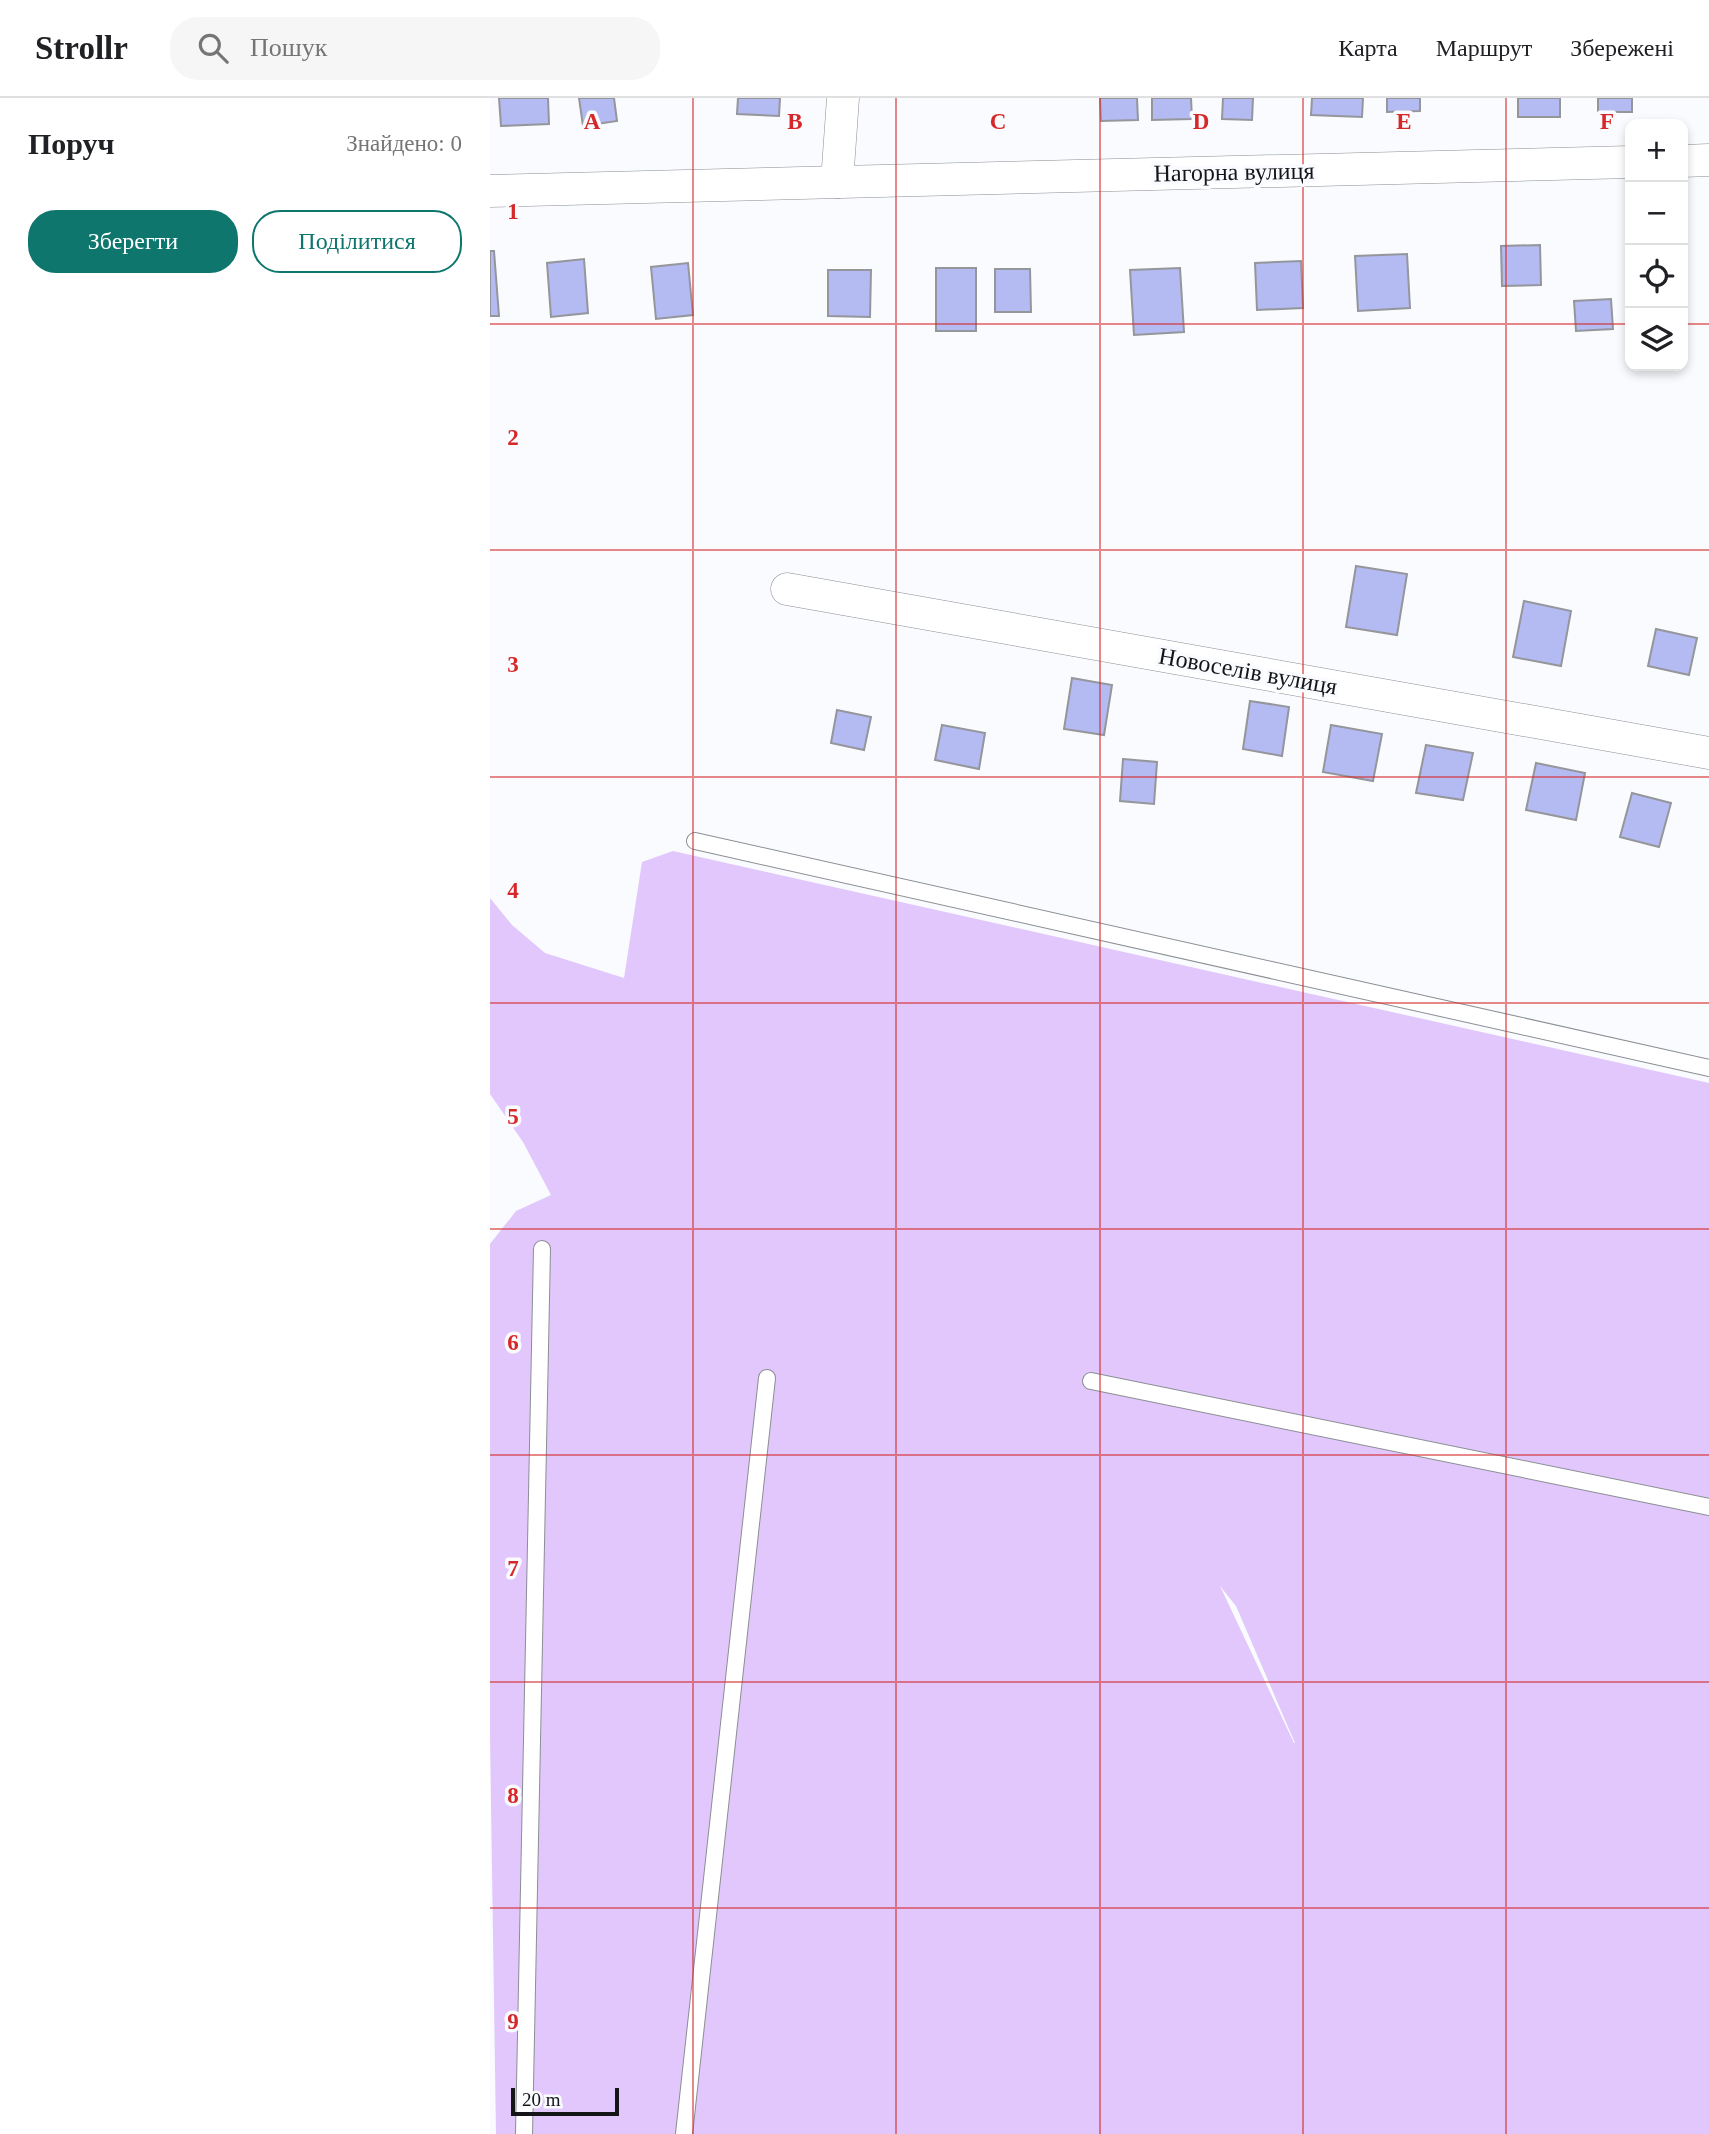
<!DOCTYPE html>
<html lang="uk">
<meta charset="utf-8">
<style>
:root{--surface:#fff;--page:#f6f6f6;--text:#202124;--muted:#757577;--line:#e0e0e0;--accent:#0f766e}
body{margin:0;font-family:"Times New Roman",serif;background:var(--page);color:var(--text)}
.controls{position:absolute;right:21px;top:21px;display:grid;overflow:hidden;border-radius:14px;box-shadow:0 4px 10px #0003}
.controls button{width:63px;height:63px;display:grid;place-items:center;padding:0;border:0;border-bottom:2px solid var(--line);background:var(--surface);color:var(--text);font:35px sans-serif}
.scale{position:absolute;left:21px;bottom:18px;width:108px;box-sizing:border-box;padding-left:7px;border:4px solid #141517;border-top:0;font-size:19px;line-height:24px;white-space:nowrap;color:#141517;-webkit-text-stroke:5px #f9fbfe;paint-order:stroke}
.list{margin:0;padding:0;list-style:none}
h2{display:flex;justify-content:space-between;align-items:center;height:91px;margin:0;padding:0 28px;font-size:30px}
h2 small{font-size:23px;font-weight:400;color:var(--muted)}
.actions{display:flex;gap:14px;padding:21px 28px}
.actions a{flex:1;padding:16px 0;border:2px solid var(--accent);border-radius:28px;text-align:center;font-size:24px;color:var(--accent)}
.actions .main{background:var(--accent);color:#fff}
.icon{flex:none;width:38px;height:38px;fill:none;stroke:currentColor;stroke-width:2;stroke-linecap:round;stroke-linejoin:round}
.map{position:relative;flex:none;width:1219px;height:2036px;overflow:hidden}
header{display:flex;align-items:center;gap:42px;box-sizing:border-box;height:98px;padding:0 35px;background:var(--surface);border-bottom:2px solid var(--line)}
header strong{font-size:33px}
nav{display:flex;gap:38px;margin-inline-start:auto;font-size:24px}
.search{width:490px;height:63px;background:var(--page);display:flex;align-items:center;gap:18px;box-sizing:border-box;padding:0 24px;border-radius:28px;color:var(--muted);font-size:26px}
main{display:flex}
aside{flex:1;background:var(--surface)}
.map>svg:first-child{display:block}
.green{fill:#e1c7fb;fill-rule:evenodd}
.building{fill:#b4baf2;stroke:#95969b;stroke-width:2}
.lines{fill:none;stroke-linecap:round;stroke-linejoin:round}
.lane-casing{stroke:#8b8f94;stroke-width:18}
.street-casing{stroke:#8b8f94;stroke-width:33}
.lane{stroke:#fff;stroke-width:16}
.street{stroke:#fff;stroke-width:32}
.grid{fill:none;stroke:#d62828;stroke-width:2;stroke-opacity:0.55}
.labels{text-anchor:middle;stroke-width:7;stroke-linejoin:round;paint-order:stroke}
.street-label{font-size:24px;fill:#141517;stroke:#f9fbfe}
.grid-label{font-size:23px;text-anchor:middle;font-weight:bold;fill:#d62828;stroke:#f9fbfe;stroke-width:7;stroke-linejoin:round;paint-order:stroke}
</style>
<header>
<strong>Strollr</strong>
<div class="search"><svg class="icon" aria-label="search" viewBox="0 0 24 24"><circle cx="10" cy="10" r="6"/><path d="M15 15l6 6"/></svg>Пошук</div>
<nav><a>Карта</a><a>Маршрут</a><a>Збережені</a></nav>
</header>
<main>
<aside>
<h2>Поруч<small>Знайдено: 0</small></h2>
<ul class="list">
</ul>
<div class="actions"><a class="main">Зберегти</a><a>Поділитися</a></div>
</aside>
<div class="map">
<svg width="1219" height="2036" viewBox="0 0 1219 2036">
<rect width="100%" height="100%" fill="#f9fbfe"/>
<!-- green -->
<path class="green" d="M183,753l1036,232v1051h-1213l-6,-398v-492l26,-33 35,-16 -28,-53 -33,-48v-196l22,27 33,28 79,25 18,-116zM730,1488l16,20 59,137h-1z"/>
<!-- building -->
<g class="building">
<path d="M9,0h49l1,26 -48,2z"/>
<path d="M89,0h35l3,23 -34,5z"/>
<path d="M248,0h42l-1,18 -42,-2z"/>
<path d="M610,0h37l1,22 -37,1z"/>
<path d="M662,0h39l1,21 -40,1z"/>
<path d="M733,0h30l-1,22 -30,-1z"/>
<path d="M822,0h51l-1,19 -51,-2z"/>
<path d="M897,0h33v13l-33,1z"/>
<rect x="1028" y="0" width="42" height="19"/>
<rect x="1108" y="0" width="34" height="14"/>
<path d="M1050,147l1,40 -39,1 -1,-40z"/>
<path d="M0,153h4l5,65h-9z"/>
<path d="M917,156l3,54 -52,3 -3,-55z"/>
<path d="M94,161l4,54 -37,4 -4,-54z"/>
<path d="M811,163l2,47 -46,2 -2,-47z"/>
<path d="M198,165l5,52 -37,4 -5,-52z"/>
<rect x="446" y="170" width="40" height="63"/>
<path d="M690,170l4,64 -50,3 -4,-65z"/>
<path d="M505,171h35l1,43h-36z"/>
<path d="M338,172h43l-1,47 -42,-1z"/>
<path d="M1121,201l2,30 -37,2 -2,-30z"/>
<path d="M866,468l51,8 -10,61 -51,-8z"/>
<path d="M1034,503l47,10 -10,55 -48,-9z"/>
<path d="M1166,531l41,9 -8,37 -41,-9z"/>
<path d="M582,580l40,7 -8,50 -40,-6z"/>
<path d="M760,603l39,6 -7,49 -39,-7z"/>
<path d="M347,612l34,7 -7,33 -33,-7z"/>
<path d="M452,627l43,8 -6,36 -44,-9z"/>
<path d="M841,627l51,9 -9,47 -50,-9z"/>
<path d="M936,647l47,8 -10,47 -47,-7z"/>
<path d="M633,661l34,3 -3,42 -34,-3z"/>
<path d="M1046,665l49,10 -9,47 -50,-10z"/>
<path d="M1142,695l39,10 -12,44 -39,-10z"/>
</g>
<g class="lines">
<defs>
<g id="lane">
<path d="M205,743l1014,227"/>
<path d="M601,1283l618,126"/>
<path d="M34,2036l18,-885"/>
<path d="M194,2036l83,-756"/>
</g>
<g id="street">
<path d="M1193,63l26,-1"/>
<path d="M347,84l6,-84"/>
<path d="M0,93l1140,-29"/>
<path d="M297,491l922,164"/>
</g>
</defs>
<!-- lane casing -->
<use href="#lane" class="lane-casing"/>
<!-- street casing -->
<use href="#street" class="street-casing"/>
<!-- lane -->
<use href="#lane" class="lane"/>
<!-- street -->
<use href="#street" class="street"/>
</g>
<!-- grid -->
<path class="grid" d="M203,0v2036M406,0v2036M610,0v2036M813,0v2036M1016,0v2036M0,226h1140M1193,226h26M0,452h1219M0,679h1219M0,905h1219M0,1131h1219M0,1357h1219M0,1584h1219M0,1810h1219"/>
<g class="labels">
<!-- street labels -->
<g class="street-label">
<text transform="translate(744 74) rotate(-1)" y="8">Нагорна вулиця</text>
<text transform="translate(758 573) rotate(10)" y="8">Новоселів вулиця</text>
</g>
</g>
<g class="grid-label">
<text x="102" y="31">A</text>
<text x="305" y="31">B</text>
<text x="508" y="31">C</text>
<text x="711" y="31">D</text>
<text x="914" y="31">E</text>
<text x="1117" y="31">F</text>
<text x="23" y="121">1</text>
<text x="23" y="347">2</text>
<text x="23" y="574">3</text>
<text x="23" y="800">4</text>
<text x="23" y="1026">5</text>
<text x="23" y="1252">6</text>
<text x="23" y="1478">7</text>
<text x="23" y="1705">8</text>
<text x="23" y="1931">9</text>
</g>
</svg>
<div class="controls">
<button>+</button>
<button>−</button>
<button><svg class="icon" aria-label="locate" viewBox="0 0 24 24"><circle cx="12" cy="12" r="6"/><path d="M12 2v4M12 18v4M2 12h4M18 12h4"/></svg></button>
<button><svg class="icon" aria-label="layers" viewBox="0 0 24 24"><path d="M12 4l9 5-9 5-9-5zM3 14l9 5 9-5"/></svg></button>
</div>
<div class="scale">20 m</div>
</div>
</main>
